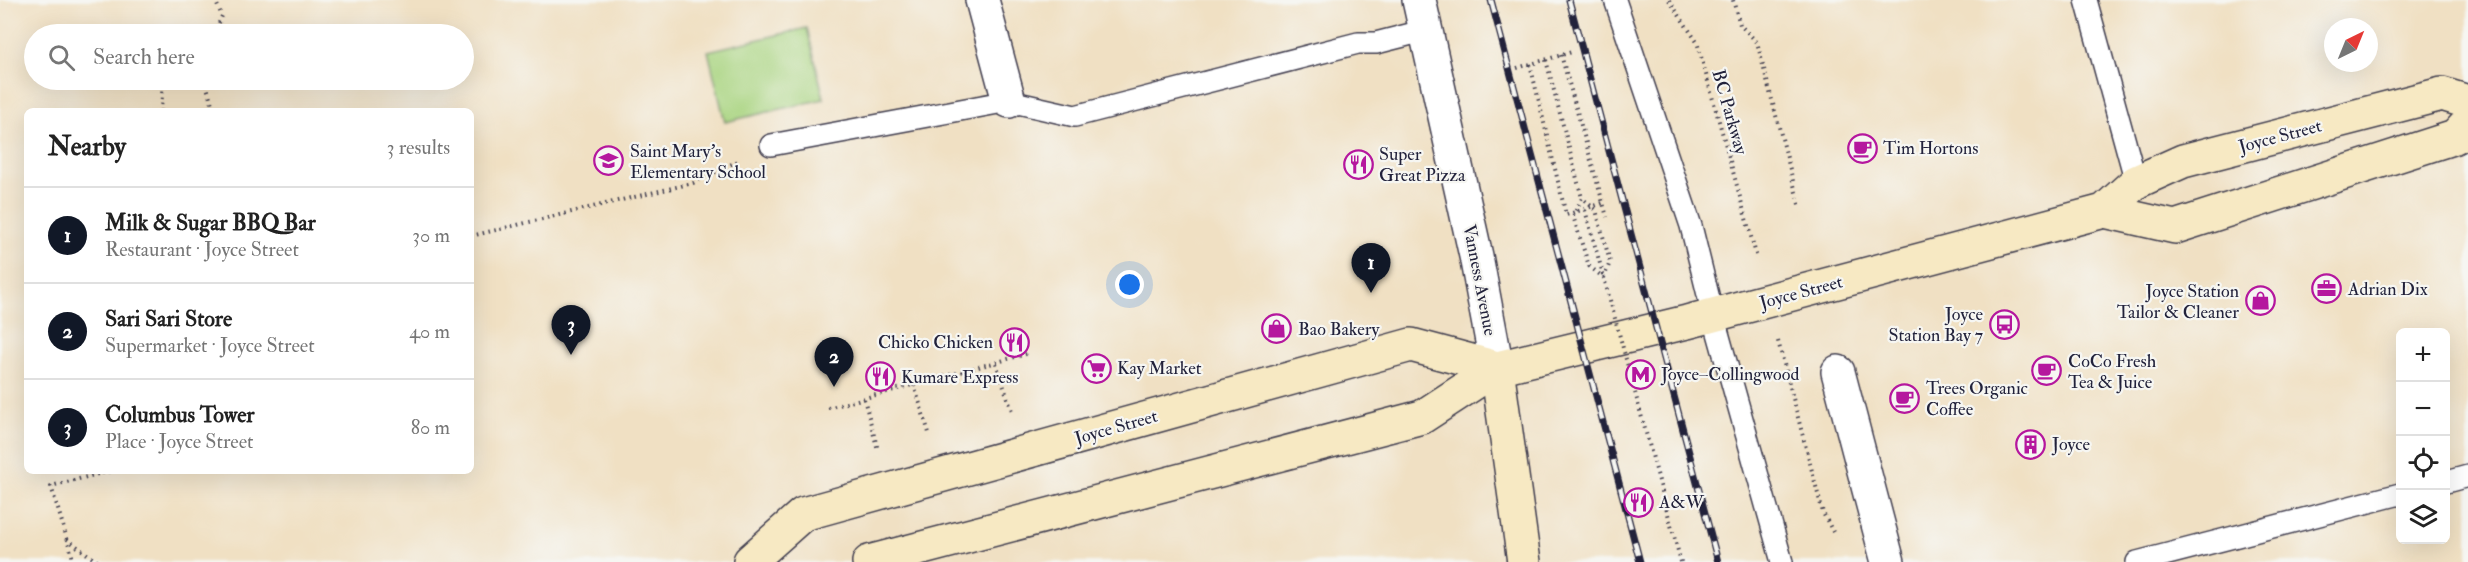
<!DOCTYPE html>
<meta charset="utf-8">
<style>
:root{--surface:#fff;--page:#f6f6f6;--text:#222;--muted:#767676;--line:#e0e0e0;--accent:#111827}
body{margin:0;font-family:"IM FELL Double Pica",serif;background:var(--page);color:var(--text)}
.controls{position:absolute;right:18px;bottom:18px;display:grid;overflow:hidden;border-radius:9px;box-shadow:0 6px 24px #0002}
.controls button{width:54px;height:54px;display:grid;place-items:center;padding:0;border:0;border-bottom:2px solid var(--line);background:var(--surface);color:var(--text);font:30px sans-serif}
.compass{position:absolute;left:2324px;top:18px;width:54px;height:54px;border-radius:50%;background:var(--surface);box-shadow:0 6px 24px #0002;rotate:43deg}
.you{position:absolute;left:1130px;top:285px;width:21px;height:21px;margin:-15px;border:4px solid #fff;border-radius:50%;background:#1a73e8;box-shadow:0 0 0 9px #1a73e833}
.badge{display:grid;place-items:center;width:39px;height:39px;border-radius:50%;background:var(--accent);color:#fff;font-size:20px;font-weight:700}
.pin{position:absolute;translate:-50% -50px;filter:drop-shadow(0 2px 3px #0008)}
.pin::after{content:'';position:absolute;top:32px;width:21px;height:18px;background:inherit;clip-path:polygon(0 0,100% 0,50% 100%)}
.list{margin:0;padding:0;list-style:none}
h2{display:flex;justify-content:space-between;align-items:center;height:78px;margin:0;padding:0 24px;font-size:26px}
h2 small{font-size:20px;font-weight:400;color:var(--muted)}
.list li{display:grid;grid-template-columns:39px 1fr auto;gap:18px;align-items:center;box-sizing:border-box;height:96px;padding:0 24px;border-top:2px solid var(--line)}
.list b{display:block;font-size:22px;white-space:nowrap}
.list p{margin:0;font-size:20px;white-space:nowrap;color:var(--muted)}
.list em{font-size:20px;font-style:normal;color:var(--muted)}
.icon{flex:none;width:33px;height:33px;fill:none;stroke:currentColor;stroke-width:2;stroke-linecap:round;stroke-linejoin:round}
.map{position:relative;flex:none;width:2468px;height:562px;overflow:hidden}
.search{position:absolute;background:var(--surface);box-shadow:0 6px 24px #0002;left:24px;top:24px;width:450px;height:66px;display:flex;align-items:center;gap:15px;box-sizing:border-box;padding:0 21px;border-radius:33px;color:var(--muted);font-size:22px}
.panel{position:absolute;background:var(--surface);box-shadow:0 6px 24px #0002;left:24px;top:108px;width:450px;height:366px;border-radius:9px}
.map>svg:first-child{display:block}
.green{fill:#a9d480;stroke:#667b5e;stroke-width:1.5}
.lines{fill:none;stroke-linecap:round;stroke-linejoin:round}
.lane-casing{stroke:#413e4f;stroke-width:24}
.street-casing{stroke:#413e4f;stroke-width:36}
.secondary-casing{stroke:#413e4f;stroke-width:36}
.path{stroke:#413e4f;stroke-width:4;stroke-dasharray:1.5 4.5;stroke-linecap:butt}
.lane{stroke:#fff;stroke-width:21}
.street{stroke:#fff;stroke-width:33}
.secondary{stroke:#f7e9c3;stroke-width:33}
.rail-casing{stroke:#22223b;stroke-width:7}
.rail{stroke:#f6f6f2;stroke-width:4.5;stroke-dasharray:14;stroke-linecap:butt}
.path-bridge{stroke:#413e4f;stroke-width:4;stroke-dasharray:1.5 4.5;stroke-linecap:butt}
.labels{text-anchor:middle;stroke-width:4.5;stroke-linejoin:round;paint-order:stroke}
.street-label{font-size:18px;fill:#22223b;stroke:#f6f6f2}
.poi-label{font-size:18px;fill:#22223b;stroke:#f6f6f2;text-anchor:start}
</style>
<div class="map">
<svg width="2468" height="562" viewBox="0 0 2468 562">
<rect width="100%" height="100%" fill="#f6f6f2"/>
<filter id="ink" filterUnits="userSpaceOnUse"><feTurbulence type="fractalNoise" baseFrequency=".0167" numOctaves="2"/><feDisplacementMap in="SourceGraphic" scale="12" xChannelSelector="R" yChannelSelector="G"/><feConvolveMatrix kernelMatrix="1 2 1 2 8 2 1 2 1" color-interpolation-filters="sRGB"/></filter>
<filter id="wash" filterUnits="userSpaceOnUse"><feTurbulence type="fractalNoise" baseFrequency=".008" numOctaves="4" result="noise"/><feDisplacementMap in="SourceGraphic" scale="24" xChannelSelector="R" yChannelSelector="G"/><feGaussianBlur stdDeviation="1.35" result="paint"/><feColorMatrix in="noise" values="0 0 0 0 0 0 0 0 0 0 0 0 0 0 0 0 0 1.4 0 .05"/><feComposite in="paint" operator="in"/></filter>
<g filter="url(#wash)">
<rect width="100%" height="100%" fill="#f0e0c3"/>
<!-- green -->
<path class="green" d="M807,28l17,71 -99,23 -17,-71z"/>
</g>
<g filter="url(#ink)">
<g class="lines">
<defs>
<g id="lane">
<path d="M1615,0l76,226 22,89 69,247"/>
<path d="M2086,0l50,182"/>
<path d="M771,145l238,-44 66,15 283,-73h18l51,-13"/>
<path d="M2446,482l22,-6"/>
<path d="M2137,562l263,-68"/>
</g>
<g id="street">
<path d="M982,0l27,101"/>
<path d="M1419,0l57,256 21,112"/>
<path d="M1838,372l50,190"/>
</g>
<g id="secondary">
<path d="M2104,211l71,16 280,-90 13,-14"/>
<path d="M1497,368l27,194"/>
<path d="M750,561l53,-47 608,-169 86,23"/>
<path d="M869,562l553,-145 75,-49 190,-46 417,-111 32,-29 47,-21 259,-67 26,8"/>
</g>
</defs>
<!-- lane casing -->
<use href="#lane" class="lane-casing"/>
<!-- street casing -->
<use href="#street" class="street-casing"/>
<!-- secondary casing -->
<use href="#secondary" class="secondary-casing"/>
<!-- path -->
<g class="path">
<path d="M1669,0l28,42 60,216"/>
<path d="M1733,0l7,25 17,17 43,166"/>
<path d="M214,34l8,-18 -7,-16"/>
<path d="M1561,55l46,162"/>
<path d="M1546,60l36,138"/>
<path d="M1530,64l36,151 37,-12"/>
<path d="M1517,68l55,-16"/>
<path d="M201,80l6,7 7,24"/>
<path d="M161,111l2,-31"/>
<path d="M1585,210l19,68"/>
<path d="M471,236l222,-53 45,-22"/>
<path d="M1778,341l45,172 10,19"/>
<path d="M996,363l16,48"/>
<path d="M914,385l15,48"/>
<path d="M864,399l14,51"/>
<path d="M828,408l202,-55"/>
<path d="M67,539l31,23"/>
<path d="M74,562l-23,-76 59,-15"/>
</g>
<!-- lane -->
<use href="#lane" class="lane"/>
<!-- street -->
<use href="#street" class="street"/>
<!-- secondary -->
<use href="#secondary" class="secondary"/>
<defs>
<g id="rail">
<path d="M1491,0l149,562"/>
<path d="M1569,0l149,562"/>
</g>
</defs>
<!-- rail casing -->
<use href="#rail" class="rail-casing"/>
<!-- rail -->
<use href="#rail" class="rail"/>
<!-- path-bridge -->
<path class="path-bridge" d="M1604,278l6,-16 -14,-52 -14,-12 -9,18 16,50 15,12 77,284"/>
</g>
</g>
<!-- icons -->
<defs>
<symbol id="cafe-ring" viewBox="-11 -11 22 22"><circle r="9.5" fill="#f6f6f2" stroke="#b5179e" stroke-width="1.5"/><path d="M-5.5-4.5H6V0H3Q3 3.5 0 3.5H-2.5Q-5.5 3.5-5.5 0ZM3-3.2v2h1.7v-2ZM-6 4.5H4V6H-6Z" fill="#b5179e"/></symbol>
<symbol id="school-ring" viewBox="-11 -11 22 22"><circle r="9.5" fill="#f6f6f2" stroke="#b5179e" stroke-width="1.5"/><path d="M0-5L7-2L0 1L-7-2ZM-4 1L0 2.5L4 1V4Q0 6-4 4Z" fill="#b5179e"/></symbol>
<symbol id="restaurant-ring" viewBox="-11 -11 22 22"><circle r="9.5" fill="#f6f6f2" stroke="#b5179e" stroke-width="1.5"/><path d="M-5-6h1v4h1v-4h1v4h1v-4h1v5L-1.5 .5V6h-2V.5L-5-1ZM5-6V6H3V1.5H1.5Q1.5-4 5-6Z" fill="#b5179e"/></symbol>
<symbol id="office-ring" viewBox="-11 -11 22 22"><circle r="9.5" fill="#f6f6f2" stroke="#b5179e" stroke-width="1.5"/><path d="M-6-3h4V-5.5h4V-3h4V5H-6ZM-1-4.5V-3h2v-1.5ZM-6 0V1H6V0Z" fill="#b5179e"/></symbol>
<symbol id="shop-ring" viewBox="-11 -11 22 22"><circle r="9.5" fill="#f6f6f2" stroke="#b5179e" stroke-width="1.5"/><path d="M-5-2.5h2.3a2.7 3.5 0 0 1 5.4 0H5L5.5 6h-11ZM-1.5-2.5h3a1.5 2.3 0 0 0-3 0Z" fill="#b5179e"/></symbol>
<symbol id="bus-ring" viewBox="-11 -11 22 22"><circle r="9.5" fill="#f6f6f2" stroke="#b5179e" stroke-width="1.5"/><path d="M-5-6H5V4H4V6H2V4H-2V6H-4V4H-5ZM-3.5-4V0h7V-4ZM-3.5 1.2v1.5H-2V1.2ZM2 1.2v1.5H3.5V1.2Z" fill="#b5179e"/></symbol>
<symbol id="supermarket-ring" viewBox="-11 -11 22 22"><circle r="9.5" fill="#f6f6f2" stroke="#b5179e" stroke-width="1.5"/><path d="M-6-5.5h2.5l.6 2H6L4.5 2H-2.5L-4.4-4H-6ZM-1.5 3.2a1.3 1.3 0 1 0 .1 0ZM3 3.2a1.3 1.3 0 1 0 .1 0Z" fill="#b5179e"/></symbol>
<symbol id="metro-ring" viewBox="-11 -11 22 22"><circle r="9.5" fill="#f6f6f2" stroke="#b5179e" stroke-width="1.5"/><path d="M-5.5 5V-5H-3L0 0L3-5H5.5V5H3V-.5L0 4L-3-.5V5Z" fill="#b5179e"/></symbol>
<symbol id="building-ring" viewBox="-11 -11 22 22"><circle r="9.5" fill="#f6f6f2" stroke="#b5179e" stroke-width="1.5"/><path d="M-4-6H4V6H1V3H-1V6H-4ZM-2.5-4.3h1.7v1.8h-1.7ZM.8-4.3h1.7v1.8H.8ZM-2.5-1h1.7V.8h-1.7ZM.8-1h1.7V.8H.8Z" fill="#b5179e"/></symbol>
</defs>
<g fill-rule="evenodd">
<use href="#cafe-ring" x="1846" y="132" width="33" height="33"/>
<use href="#school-ring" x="592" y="144" width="33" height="33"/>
<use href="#restaurant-ring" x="1342" y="148" width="33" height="33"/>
<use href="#office-ring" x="2310" y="272" width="33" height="33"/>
<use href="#shop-ring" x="2244" y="284" width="33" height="33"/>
<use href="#bus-ring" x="1988" y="308" width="33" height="33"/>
<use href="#shop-ring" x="1260" y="312" width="33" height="33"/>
<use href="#restaurant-ring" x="998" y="326" width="33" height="33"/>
<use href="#supermarket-ring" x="1080" y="352" width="33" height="33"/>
<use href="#cafe-ring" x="2030" y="354" width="33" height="33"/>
<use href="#metro-ring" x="1624" y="358" width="33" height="33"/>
<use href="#restaurant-ring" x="864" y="360" width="33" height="33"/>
<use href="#cafe-ring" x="1888" y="382" width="33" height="33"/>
<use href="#building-ring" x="2014" y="428" width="33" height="33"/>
<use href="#restaurant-ring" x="1622" y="486" width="33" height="33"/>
</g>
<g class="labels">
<!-- street labels -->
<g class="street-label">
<text transform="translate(1730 112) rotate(74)" y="6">BC Parkway</text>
<text transform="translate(2280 136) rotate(-15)" y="6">Joyce Street</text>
<text transform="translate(1480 280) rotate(79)" y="6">Vanness Avenue</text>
<text transform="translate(1801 292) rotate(-15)" y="6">Joyce Street</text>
<text transform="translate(1116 427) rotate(-16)" y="6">Joyce Street</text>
</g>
<!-- poi labels -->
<g class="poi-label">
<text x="1883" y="154">Tim Hortons</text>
<text x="630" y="157">Saint Mary's<tspan x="630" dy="21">Elementary School</tspan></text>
<text x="1379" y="160">Super<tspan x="1379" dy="21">Great Pizza</tspan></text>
<text x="2348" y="295">Adrian Dix</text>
<text x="2239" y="297" text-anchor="end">Joyce Station<tspan x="2239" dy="21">Tailor &amp; Cleaner</tspan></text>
<text x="1983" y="320" text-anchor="end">Joyce<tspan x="1983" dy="21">Station Bay 7</tspan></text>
<text x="1298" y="335">Bao Bakery</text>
<text x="993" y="348" text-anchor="end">Chicko Chicken</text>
<text x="2068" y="367">CoCo Fresh<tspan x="2068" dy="21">Tea &amp; Juice</tspan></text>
<text x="1117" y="374">Kay Market</text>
<text x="1661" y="380">Joyce–Collingwood</text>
<text x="901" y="383">Kumare Express</text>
<text x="1926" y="394">Trees Organic<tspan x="1926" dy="21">Coffee</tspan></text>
<text x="2052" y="450">Joyce</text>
<text x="1659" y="508">A&amp;W</text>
</g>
</g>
</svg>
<div class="controls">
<button>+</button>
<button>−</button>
<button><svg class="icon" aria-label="locate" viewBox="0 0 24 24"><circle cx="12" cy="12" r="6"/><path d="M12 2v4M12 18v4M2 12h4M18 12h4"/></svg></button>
<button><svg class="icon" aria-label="layers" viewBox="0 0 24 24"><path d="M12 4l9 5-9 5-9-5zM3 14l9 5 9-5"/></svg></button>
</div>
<svg class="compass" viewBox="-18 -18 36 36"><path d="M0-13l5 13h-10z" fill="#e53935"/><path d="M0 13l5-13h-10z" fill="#767676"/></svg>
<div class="you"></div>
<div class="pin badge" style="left:1371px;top:293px">1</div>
<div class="pin badge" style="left:834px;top:387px">2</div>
<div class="pin badge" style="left:571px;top:355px">3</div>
<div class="search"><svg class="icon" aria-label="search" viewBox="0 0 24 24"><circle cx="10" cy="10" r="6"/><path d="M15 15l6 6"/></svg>Search here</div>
<section class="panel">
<h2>Nearby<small>3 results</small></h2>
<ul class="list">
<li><span class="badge">1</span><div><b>Milk &amp; Sugar BBQ Bar</b><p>Restaurant · Joyce Street</p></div><em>30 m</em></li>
<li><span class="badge">2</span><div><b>Sari Sari Store</b><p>Supermarket · Joyce Street</p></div><em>40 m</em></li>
<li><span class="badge">3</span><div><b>Columbus Tower</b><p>Place · Joyce Street</p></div><em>80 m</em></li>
</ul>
</section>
</div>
